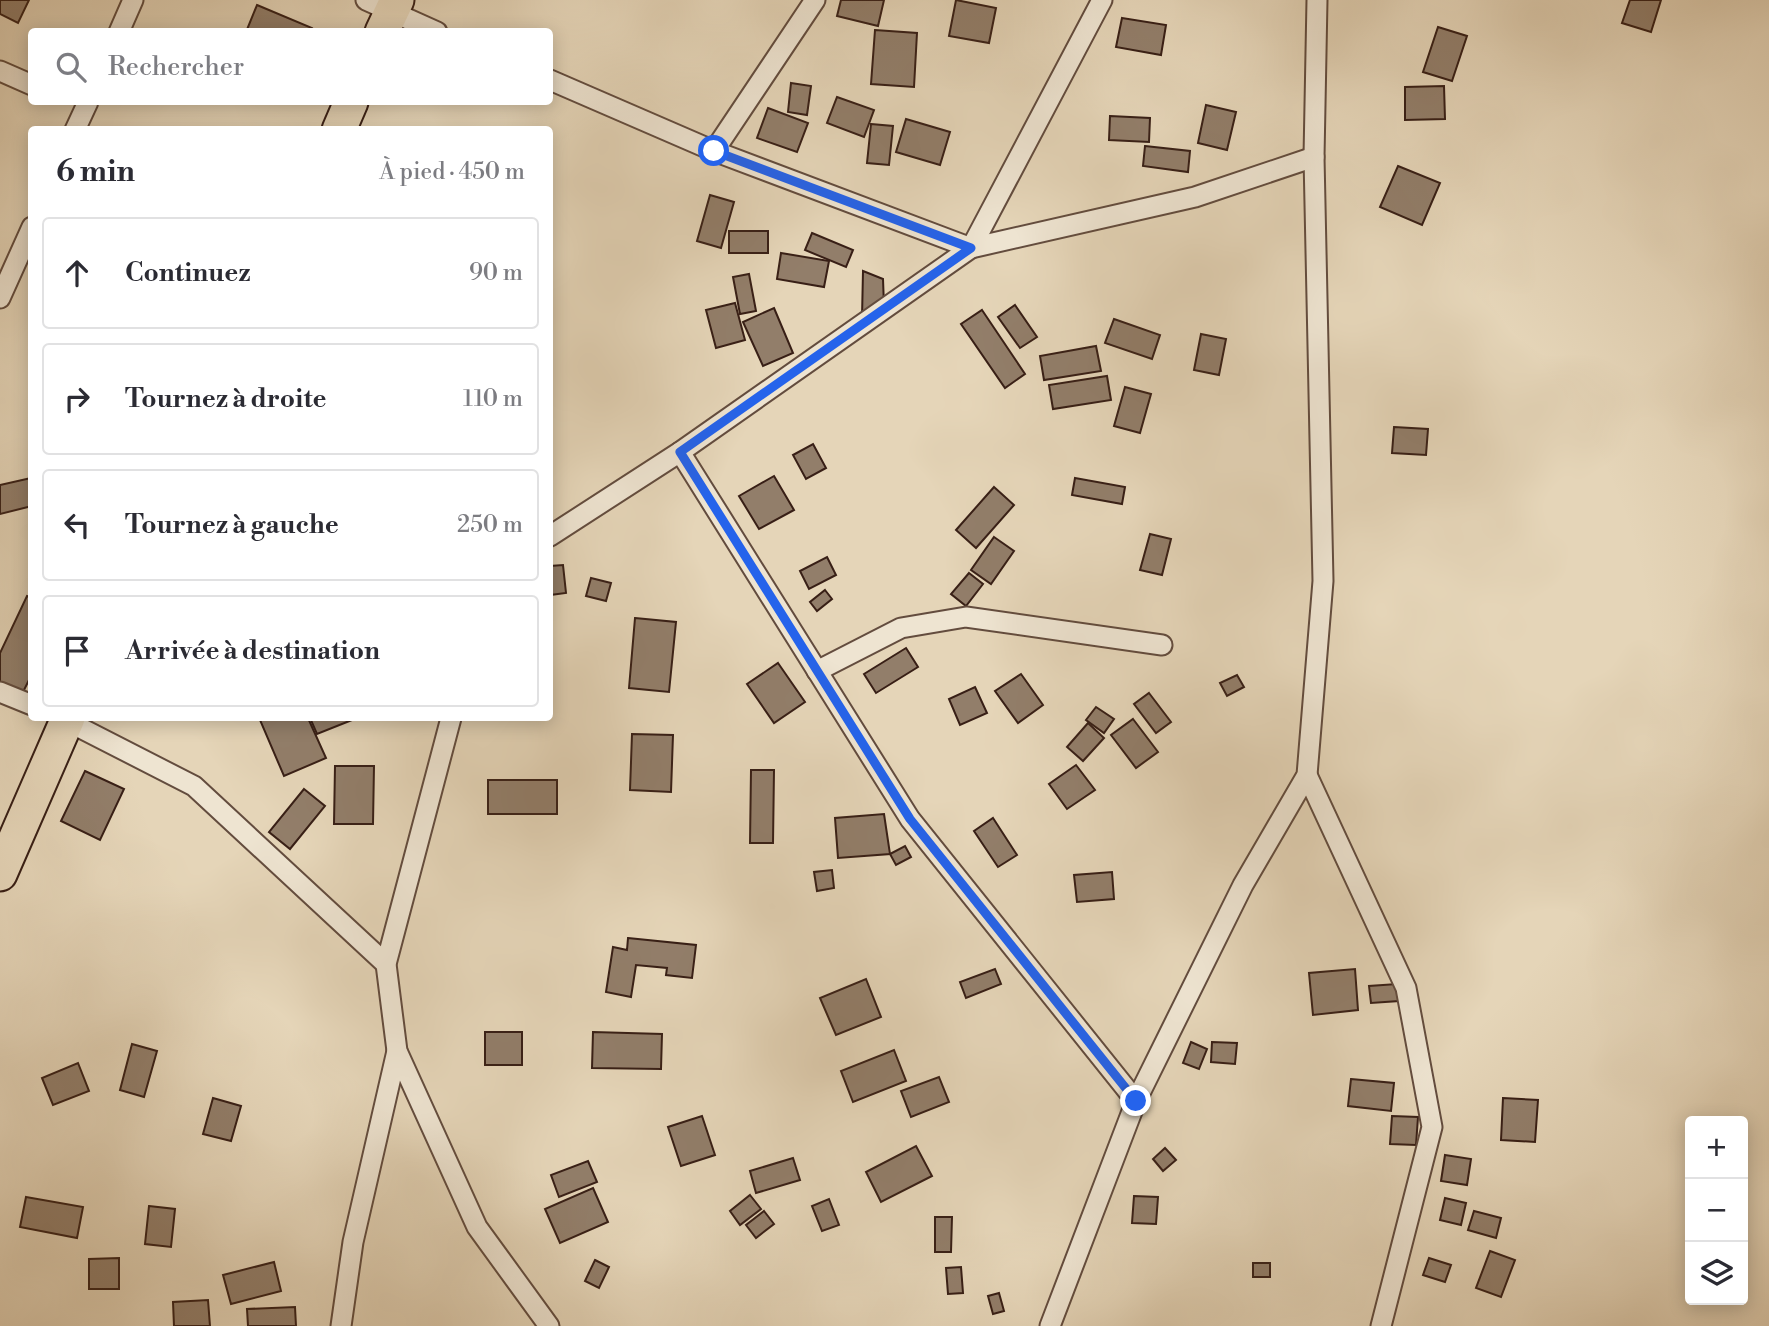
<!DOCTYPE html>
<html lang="fr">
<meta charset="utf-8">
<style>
:root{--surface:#fff;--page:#f7f7f7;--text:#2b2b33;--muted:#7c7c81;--line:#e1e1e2}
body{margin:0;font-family:"Libre Bodoni",serif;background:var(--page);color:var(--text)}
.controls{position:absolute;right:21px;bottom:21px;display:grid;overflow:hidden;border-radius:7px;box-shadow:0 4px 18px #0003}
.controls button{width:63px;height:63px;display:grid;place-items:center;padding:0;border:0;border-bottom:2px solid var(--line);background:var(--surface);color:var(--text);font:35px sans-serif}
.stop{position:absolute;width:21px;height:21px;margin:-16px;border:5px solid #2563eb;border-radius:50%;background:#fff}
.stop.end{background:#2563eb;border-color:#fff;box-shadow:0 2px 7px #0008}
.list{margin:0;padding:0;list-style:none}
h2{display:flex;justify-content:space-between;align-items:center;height:91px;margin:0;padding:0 28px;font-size:30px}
h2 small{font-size:23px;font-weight:400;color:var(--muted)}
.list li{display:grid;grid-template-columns:46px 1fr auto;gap:21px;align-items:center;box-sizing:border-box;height:112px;margin:0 14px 14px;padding:0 14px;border:2px solid var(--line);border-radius:7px}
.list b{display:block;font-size:26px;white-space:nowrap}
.list em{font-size:23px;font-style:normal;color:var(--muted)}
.icon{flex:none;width:38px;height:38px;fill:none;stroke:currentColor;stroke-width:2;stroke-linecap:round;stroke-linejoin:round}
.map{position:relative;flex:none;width:1769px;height:1326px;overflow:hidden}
.search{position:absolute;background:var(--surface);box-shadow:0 4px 18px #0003;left:28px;top:28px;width:525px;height:77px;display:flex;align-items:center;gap:18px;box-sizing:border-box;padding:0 24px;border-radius:7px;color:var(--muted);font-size:26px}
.panel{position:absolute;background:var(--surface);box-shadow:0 4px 18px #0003;left:28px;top:126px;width:525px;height:595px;border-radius:7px}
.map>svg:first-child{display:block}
.building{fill:#927e6a;stroke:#381f16;stroke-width:2}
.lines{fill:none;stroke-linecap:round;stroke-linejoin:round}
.minor-casing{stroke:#634c3e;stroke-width:23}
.trunk-casing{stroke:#381f16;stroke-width:37}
.minor{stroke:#eee4d1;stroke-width:19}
.trunk{stroke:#e5d5b8;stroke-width:33}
.route{stroke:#2563eb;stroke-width:9}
</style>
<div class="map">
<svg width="1769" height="1326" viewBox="0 0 1769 1326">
<rect width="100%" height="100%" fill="#e5d5b8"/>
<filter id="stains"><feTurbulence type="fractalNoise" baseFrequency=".00286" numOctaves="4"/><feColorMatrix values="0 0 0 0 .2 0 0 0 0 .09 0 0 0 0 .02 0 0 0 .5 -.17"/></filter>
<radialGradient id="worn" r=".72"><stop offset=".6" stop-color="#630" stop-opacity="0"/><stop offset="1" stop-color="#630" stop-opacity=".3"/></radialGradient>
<!-- building -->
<g class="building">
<path d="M0,0h29l-11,23 -18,-9z"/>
<path d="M841,0h43l-6,26 -41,-10z"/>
<path d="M956,0l40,8 -7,35 -40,-7z"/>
<path d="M1630,0h31l-10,32 -29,-9z"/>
<path d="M257,5l55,23 -1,4h-65z"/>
<path d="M1122,18l44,7 -5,30 -45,-8z"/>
<path d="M1438,27l29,9 -15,45 -29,-9z"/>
<path d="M875,30l42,3 -3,54 -43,-3z"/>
<path d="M791,83l20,3 -4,29 -19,-3z"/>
<path d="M1444,86l1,33 -40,1v-33z"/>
<path d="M837,97l37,13 -10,27 -37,-14z"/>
<path d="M1206,105l30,7 -9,38 -29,-7z"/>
<path d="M768,108l40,15 -11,29 -40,-14z"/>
<path d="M1110,116l40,2 -1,24 -40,-2z"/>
<path d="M906,119l44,13 -10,33 -44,-13z"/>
<path d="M871,124l22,2 -4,39 -22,-2z"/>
<path d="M1145,146l45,5 -2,21 -45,-6z"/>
<path d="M1398,166l42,17 -18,42 -42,-18z"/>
<path d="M710,195l24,7 -13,46 -24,-7z"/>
<rect x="729" y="231" width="39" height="22"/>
<path d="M812,233l41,17 -7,17 -41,-17z"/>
<path d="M781,253l48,8 -5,26 -47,-8z"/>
<path d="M863,271l20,8 1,27 -22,12z"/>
<path d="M749,274l7,37 -16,3 -7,-37z"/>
<path d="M735,303l10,37 -29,8 -10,-38z"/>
<path d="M1015,305l22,32 -17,11 -22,-31z"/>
<path d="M774,308l19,45 -30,13 -20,-44z"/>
<path d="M982,310l43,64 -20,14 -44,-64z"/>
<path d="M1114,319l46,16 -8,24 -47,-16z"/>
<path d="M1201,334l25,5 -7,36 -25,-5z"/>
<path d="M1096,346l5,25 -57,9 -4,-24z"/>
<path d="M1107,376l4,24 -58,9 -4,-24z"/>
<path d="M1125,387l26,7 -11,39 -26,-7z"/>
<path d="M1394,427l34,2 -2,26 -34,-2z"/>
<path d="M813,444l13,24 -20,11 -13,-24z"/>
<path d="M774,476l20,34 -35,19 -20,-33z"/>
<path d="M31,478l1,28 -32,8v-29z"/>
<path d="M1075,478l50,9 -3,17 -50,-9z"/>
<path d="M994,487l20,18 -38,43 -20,-18z"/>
<path d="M1150,534l21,5 -9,36 -22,-5z"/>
<path d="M994,537l20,14 -23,33 -20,-14z"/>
<path d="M827,557l9,18 -27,14 -9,-18z"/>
<path d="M563,565l3,28 -16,2v-29z"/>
<path d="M969,573l14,11 -17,22 -15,-12z"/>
<path d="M591,578l20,5 -5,18 -20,-5z"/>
<path d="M825,590l7,9 -15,12 -7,-9z"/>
<path d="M27,596l5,2v76l-10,20 -22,-10v-31z"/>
<path d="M635,618l41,4 -7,70 -40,-4z"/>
<path d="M906,648l12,19 -42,26 -12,-19z"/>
<path d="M778,663l27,39 -31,21 -27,-39z"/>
<path d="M1021,674l22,31 -25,18 -23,-32z"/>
<path d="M1237,675l7,12 -17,9 -7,-13z"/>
<path d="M975,687l12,26 -27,12 -11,-26z"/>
<path d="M1149,693l22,29 -15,11 -22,-29z"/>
<path d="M1096,707l18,12 -10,14 -18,-13z"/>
<path d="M267,718h41l18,40 -42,18 -24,-56z"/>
<path d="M310,718h47l-40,16z"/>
<path d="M1133,719l25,33 -22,16 -25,-33z"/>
<path d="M1088,723l16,15 -21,23 -16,-14z"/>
<path d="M632,734l41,1 -2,57 -41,-2z"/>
<path d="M1076,765l19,25 -28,19 -18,-25z"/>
<path d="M335,766h39l-1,58h-39z"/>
<path d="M751,770h23l-1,73h-23z"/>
<path d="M85,771l39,18 -24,51 -39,-19z"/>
<rect x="488" y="780" width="69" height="34"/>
<path d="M304,789l21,17 -35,43 -21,-17z"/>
<path d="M884,814l6,40 -52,4 -3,-40z"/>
<path d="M993,818l24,37 -19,12 -24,-36z"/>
<path d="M905,846l6,11 -15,8 -6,-11z"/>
<path d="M832,870l2,18 -17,3 -3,-19z"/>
<path d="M1112,872l2,27 -37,3 -3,-27z"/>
<path d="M628,938l68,7 -4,33 -26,-3 1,-7 -31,-3 -5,32 -25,-5 7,-45 14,3z"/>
<path d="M995,969l6,15 -35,14 -6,-16z"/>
<path d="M1355,969l3,41 -45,5 -4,-42z"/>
<path d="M866,979l15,38 -45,18 -16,-37z"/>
<path d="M1397,984l2,17 -28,2 -2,-17z"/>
<rect x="485" y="1032" width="37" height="33"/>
<path d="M593,1032l69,2 -1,35 -69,-1z"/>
<path d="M1191,1042l16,7 -8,20 -16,-6z"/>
<path d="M1212,1042l25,1 -2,21 -24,-2z"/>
<path d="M132,1044l25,7 -13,46 -24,-7z"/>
<path d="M894,1050l12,31 -53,21 -12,-31z"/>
<path d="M78,1063l11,28 -36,14 -11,-27z"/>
<path d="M939,1077l10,25 -38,15 -10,-26z"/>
<path d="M1351,1079l43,4 -3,28 -43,-5z"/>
<path d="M213,1098l28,8 -10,35 -28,-7z"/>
<path d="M1503,1098l35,2 -3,42 -34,-2z"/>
<path d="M702,1116l13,39 -34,11 -13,-39z"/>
<path d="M1392,1116l26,1 -2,28 -26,-1z"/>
<path d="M916,1146l16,30 -51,26 -15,-30z"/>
<path d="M1165,1148l11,12 -13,11 -10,-12z"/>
<path d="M1445,1155l26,4 -4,26 -26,-4z"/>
<path d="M793,1158l7,22 -44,13 -6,-22z"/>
<path d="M588,1161l9,21 -38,15 -8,-22z"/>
<path d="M593,1188l15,34 -48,21 -15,-34z"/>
<path d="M750,1195l11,14 -21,16 -10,-14z"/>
<path d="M1134,1196l24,1 -2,27 -24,-1z"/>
<path d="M26,1197l57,10 -6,31 -57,-11z"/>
<path d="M1445,1198l21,5 -5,22 -21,-5z"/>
<path d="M829,1199l10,26 -17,6 -10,-25z"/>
<path d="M149,1206l26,3 -4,38 -26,-3z"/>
<path d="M764,1211l10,13 -18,14 -10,-13z"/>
<path d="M1474,1211l27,7 -5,20 -28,-8z"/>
<path d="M935,1217h17l-1,35h-16z"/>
<path d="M1490,1251l25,9 -14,37 -25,-9z"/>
<path d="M119,1258v31h-30v-30z"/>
<path d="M1429,1258l22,7 -6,17 -22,-7z"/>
<path d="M595,1260l14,7 -10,21 -14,-7z"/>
<path d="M274,1262l7,29 -50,13 -8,-29z"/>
<rect x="1253" y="1263" width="17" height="14"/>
<path d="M961,1267l2,26 -15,1 -2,-26z"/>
<path d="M999,1293l5,18 -11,3 -5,-18z"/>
<path d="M208,1300l2,26h-36l-1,-24z"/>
<path d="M295,1307l1,19h-48l-1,-17z"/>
</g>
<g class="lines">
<defs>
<g id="minor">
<path d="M366,0l71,32"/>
<path d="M119,32l14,-32"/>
<path d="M0,71l32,14"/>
<path d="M550,80l164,71 257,97 224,-51 119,-40"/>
<path d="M75,130l13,-28"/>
<path d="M714,151l101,-151"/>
<path d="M0,298l32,-71"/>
<path d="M680,452l230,367 226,282"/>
<path d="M550,536l130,-84 291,-204 131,-248"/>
<path d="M817,671l84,-43 65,-11 196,28"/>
<path d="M0,692l32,13"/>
<path d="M61,718l133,68 192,178"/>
<path d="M451,718l-65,246 11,87 80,176 72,99"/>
<path d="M1307,775l99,213 26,139 -51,199"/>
<path d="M341,1326l12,-84 44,-191"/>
<path d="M1050,1326l86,-225 107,-216 64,-110 16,-194 -9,-424 3,-157"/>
</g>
<g id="trunk">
<path d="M382,32l15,-32"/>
<path d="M339,130l12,-28"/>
<path d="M0,874l68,-156"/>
</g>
</defs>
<!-- minor casing -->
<use href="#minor" class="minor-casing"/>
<!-- trunk casing -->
<use href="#trunk" class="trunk-casing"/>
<!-- minor -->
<use href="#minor" class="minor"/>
<!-- trunk -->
<use href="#trunk" class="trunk"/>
</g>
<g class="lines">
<!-- route -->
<path class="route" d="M714,151l257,97 -291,204 230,367 226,282"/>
</g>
<rect width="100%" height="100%" filter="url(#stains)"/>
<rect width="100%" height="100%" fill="url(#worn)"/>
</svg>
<div class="controls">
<button>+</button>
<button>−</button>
<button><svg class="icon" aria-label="layers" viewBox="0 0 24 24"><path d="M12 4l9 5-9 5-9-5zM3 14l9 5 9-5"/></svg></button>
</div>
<div class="stop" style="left:714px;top:151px"></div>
<div class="stop end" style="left:1136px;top:1101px"></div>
<div class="search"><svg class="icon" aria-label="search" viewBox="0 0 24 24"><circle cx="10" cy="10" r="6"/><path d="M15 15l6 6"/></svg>Rechercher</div>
<section class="panel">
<h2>6 min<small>À pied · 450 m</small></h2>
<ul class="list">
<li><svg class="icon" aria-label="ahead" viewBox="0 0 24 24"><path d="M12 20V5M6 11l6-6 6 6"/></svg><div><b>Continuez</b></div><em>90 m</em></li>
<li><svg class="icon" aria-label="right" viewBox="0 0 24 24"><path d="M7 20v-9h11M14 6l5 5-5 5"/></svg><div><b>Tournez à droite</b></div><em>110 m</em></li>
<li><svg class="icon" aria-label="left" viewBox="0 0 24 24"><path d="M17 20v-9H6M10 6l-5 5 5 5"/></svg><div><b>Tournez à gauche</b></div><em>250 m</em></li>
<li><svg class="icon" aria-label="arrive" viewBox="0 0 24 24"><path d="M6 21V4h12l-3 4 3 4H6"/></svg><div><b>Arrivée à destination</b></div></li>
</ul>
</section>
</div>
